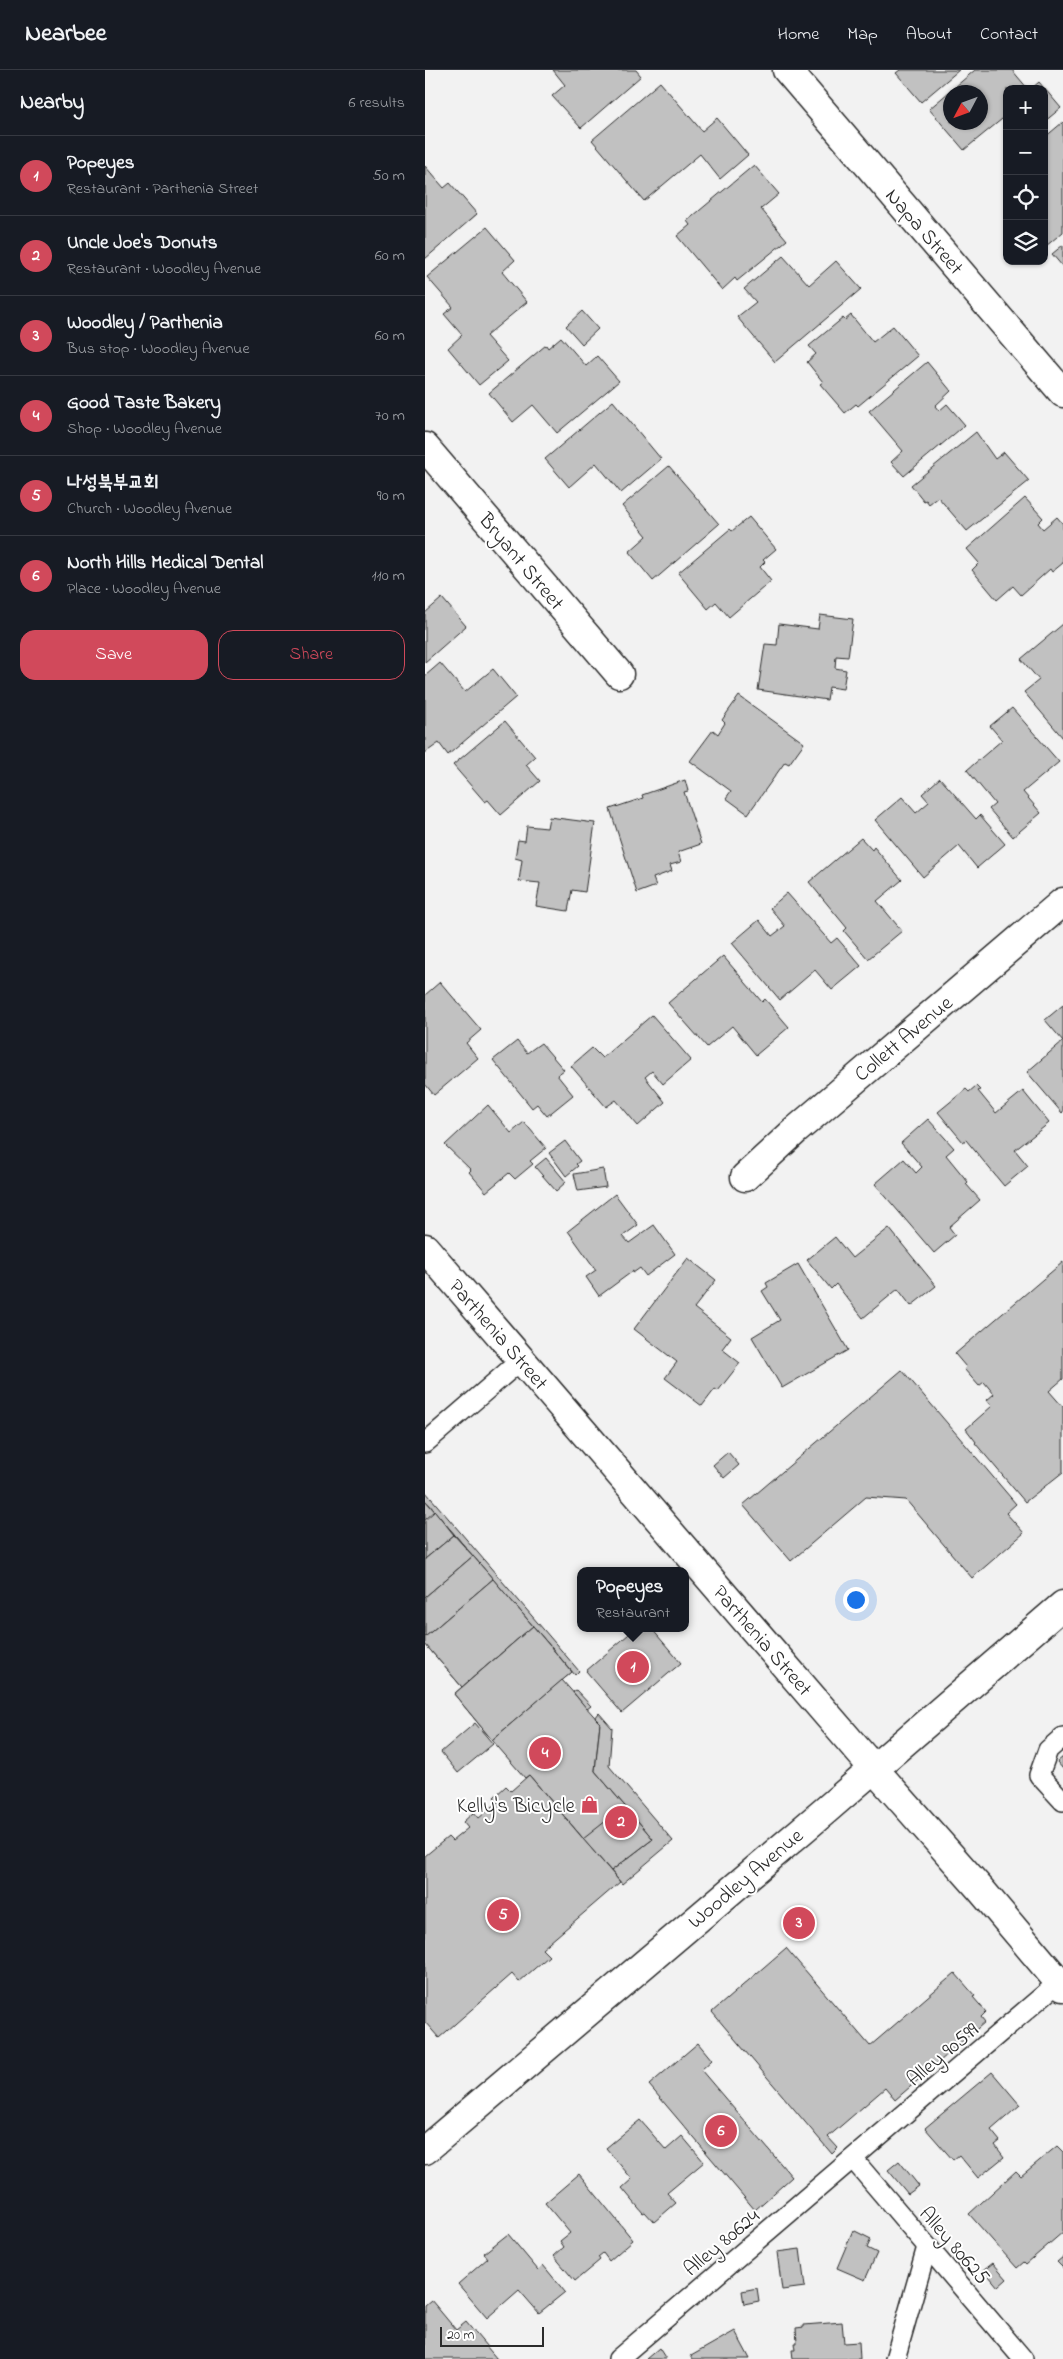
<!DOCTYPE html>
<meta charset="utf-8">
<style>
:root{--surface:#171b24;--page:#20242c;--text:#f1f3f6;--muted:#9ea1a6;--line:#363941;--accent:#d1495b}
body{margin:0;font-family:"Indie Flower","Poor Story",sans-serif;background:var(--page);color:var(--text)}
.controls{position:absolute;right:15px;top:15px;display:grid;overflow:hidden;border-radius:10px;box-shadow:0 1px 4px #0004}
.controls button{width:45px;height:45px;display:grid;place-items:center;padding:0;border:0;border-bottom:1px solid var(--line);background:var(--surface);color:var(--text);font:25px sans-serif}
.compass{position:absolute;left:518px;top:15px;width:45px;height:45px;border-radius:50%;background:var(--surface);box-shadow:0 1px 4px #0004;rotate:229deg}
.scale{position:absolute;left:15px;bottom:12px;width:104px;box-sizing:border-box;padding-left:5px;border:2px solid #2b2b2b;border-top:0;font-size:14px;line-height:18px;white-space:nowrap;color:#2b2b2b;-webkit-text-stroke:4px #fff;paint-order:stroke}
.you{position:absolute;left:430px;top:1529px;width:18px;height:18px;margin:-12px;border:4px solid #fff;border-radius:50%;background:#1a73e8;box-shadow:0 0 0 8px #1a73e833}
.badge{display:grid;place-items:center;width:32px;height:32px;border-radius:50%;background:var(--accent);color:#fff;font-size:16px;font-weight:700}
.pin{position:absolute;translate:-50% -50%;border:2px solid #fff;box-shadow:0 1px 5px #0006}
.popup{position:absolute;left:152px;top:1497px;width:112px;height:65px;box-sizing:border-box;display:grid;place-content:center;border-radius:10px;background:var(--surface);filter:drop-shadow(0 1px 4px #0005);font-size:16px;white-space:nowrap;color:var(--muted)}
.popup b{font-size:19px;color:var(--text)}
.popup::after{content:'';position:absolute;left:50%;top:100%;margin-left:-10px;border:10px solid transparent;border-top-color:var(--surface)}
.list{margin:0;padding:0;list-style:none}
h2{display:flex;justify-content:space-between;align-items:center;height:65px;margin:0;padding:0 20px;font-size:21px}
h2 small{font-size:16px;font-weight:400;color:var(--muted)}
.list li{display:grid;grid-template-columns:32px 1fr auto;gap:15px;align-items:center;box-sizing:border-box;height:80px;padding:0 20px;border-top:1px solid var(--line)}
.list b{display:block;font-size:19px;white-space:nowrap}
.list p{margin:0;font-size:16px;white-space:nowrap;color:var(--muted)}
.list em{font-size:16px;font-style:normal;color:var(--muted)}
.actions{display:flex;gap:10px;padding:15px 20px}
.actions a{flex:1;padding:11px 0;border:1px solid var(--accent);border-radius:15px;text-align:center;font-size:18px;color:var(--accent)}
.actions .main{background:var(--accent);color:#fff}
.icon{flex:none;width:28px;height:28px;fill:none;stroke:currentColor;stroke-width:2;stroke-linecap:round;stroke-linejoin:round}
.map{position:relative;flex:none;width:638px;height:2289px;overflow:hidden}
header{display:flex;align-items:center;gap:30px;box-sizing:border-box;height:70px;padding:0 25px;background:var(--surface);border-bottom:1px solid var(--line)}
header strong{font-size:24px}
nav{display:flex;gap:28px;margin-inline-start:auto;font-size:18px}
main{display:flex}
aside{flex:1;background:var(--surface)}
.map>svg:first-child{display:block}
.building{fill:#c1c1c1;stroke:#2b2b2b;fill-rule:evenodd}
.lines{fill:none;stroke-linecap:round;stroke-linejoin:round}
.lane-casing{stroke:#2b2b2b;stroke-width:22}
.street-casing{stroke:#2b2b2b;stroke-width:31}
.secondary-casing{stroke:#2b2b2b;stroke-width:31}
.primary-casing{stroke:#2b2b2b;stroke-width:31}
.lane{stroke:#fff;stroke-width:19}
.street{stroke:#fff;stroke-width:28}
.secondary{stroke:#fff;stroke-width:28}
.primary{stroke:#fff;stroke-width:28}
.labels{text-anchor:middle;stroke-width:4;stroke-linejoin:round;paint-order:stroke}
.street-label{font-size:21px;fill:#2b2b2b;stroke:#fff}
.poi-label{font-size:21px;fill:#2b2b2b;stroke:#fff;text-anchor:end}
</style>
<header>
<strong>Nearbee</strong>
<nav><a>Home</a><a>Map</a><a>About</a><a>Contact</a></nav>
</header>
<main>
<aside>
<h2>Nearby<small>6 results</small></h2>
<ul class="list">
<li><span class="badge">1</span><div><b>Popeyes</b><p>Restaurant · Parthenia Street</p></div><em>50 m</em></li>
<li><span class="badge">2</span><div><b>Uncle Joe's Donuts</b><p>Restaurant · Woodley Avenue</p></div><em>60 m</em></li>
<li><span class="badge">3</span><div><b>Woodley / Parthenia</b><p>Bus stop · Woodley Avenue</p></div><em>60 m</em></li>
<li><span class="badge">4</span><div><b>Good Taste Bakery</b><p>Shop · Woodley Avenue</p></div><em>70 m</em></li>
<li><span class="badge">5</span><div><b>나성북부교회</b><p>Church · Woodley Avenue</p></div><em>90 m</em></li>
<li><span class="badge">6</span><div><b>North Hills Medical Dental</b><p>Place · Woodley Avenue</p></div><em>110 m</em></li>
</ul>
<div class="actions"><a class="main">Save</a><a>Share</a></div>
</aside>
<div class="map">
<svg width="638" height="2289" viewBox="0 0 638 2289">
<rect width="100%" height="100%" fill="#f2f2f2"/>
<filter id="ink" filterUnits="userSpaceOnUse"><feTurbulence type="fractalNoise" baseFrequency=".02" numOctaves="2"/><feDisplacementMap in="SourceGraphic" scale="10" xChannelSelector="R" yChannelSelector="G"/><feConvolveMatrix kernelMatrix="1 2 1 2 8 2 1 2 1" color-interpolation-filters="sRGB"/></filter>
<g filter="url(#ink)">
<!-- building -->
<g class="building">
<path d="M128,0h83l5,6 -60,52 -29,-32 13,-11z"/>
<path d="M475,0h59l-38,32 -25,-29z"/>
<path d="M550,0h37l16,19h-21v26l-43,35 -35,-41zM526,22h30v30h-30z"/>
<path d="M235,12l42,49 15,-13 31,37 -28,24 -20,-25 -56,47 -52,-61z"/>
<path d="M614,12l22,26 -17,14v-33h-13z"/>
<path d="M638,52v110l-17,14 -2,-108z"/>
<path d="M329,95l25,29 -18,15 26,31 -50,41 -2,-3 -13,12 -45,-54 13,-11 -3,-4z"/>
<path d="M0,96l19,22 6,-5 27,31 -52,45z"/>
<path d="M62,157l28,33 -13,12 25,30 -41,34 22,25 -29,24 -31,-37 14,-13 -18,-21 9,-7 -26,-30z"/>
<path d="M638,175v22l-11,-13z"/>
<path d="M358,186l26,29 27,-24 25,28 -86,73 -38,-45 19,-15 -12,-13z"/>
<path d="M157,241l16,18 -16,15 -16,-18z"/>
<path d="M426,245l22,27 20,-16 25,30 -60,50 -2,-2 -11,9 -25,-29 3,-2 -16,-20 9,-8 -7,-8 34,-28 2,2z"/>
<path d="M136,267l25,29 11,-10 22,25 -62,52 -24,-28 -20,17 -24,-29 57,-48 2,3z"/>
<path d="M502,292l24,29 -16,15 4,5 8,-7 18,21 -61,51 -13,-14 12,-11 -34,-40z"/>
<path d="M188,331l48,58 -40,34 -25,-30 -27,24 -24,-28z"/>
<path d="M551,362l19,27 9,-7 25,29 -62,50 -29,-34 -9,7 -3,-4 -2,1 -13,-16z"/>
<path d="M244,396l50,58 -66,57 -24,-29 18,-16 -25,-30z"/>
<path d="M600,428l18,20 -5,5 5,6 14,-12 6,7v39l-11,9 -2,-3 -29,26 -8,-9 -16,14 -25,-30 7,-7 -12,-14z"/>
<path d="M324,447l27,32 -13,11 2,2 -5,5 11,14 -42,36 -13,-15 -8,7 -30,-36 52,-44 2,2z"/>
<path d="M17,528l24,28 -41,36v-49z"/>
<path d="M395,545l33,4 -5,38 -12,-1 -1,12 11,2 -3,19 -14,-2 -2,13 -69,-10 7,-46 12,1 2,-21 39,5z"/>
<path d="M638,554v114l-39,-46 15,-12 -18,-21z"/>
<path d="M15,593l25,29 28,-23 23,28 -68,58 -9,-12 -14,10v-77z"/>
<path d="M314,626l65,47 -15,21 -4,-2 -37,52 -22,-16 5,-7 -41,-30 23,-31 5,4 7,-11 -3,-3z"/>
<path d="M587,638l47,54 -36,30 18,21 -28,24 -24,-28 6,-5 -28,-34 35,-30 -12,-14z"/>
<path d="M80,651l30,36 -9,8 14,16 -39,34 -13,-15 -3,2 -32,-37z"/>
<path d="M515,708l36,41 4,-4 25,29 -28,24 -18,-22 -36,31 -48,-57 27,-23 14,16 13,-11 -7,-8z"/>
<path d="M260,710l3,11 -4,1 17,52 -23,8 3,10 -11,3 2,6 -19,7 3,8 -19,7 -27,-84 33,-11 -1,-3z"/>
<path d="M124,747l46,6 -10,69 -13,-2 -4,21 -32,-5 4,-23 -21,-2 3,-21 -7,-2 3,-18 7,1 2,-15 20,2z"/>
<path d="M436,768l11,12 2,-3 28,33 -25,21 25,30 -34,28 -24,-28 3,-3 -38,-46z"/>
<path d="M362,823l44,50 6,-5 24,28 -29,24 -17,-20 -35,30 -48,-57 27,-23 13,16 13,-10 -15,-18z"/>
<path d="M298,886l39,46 3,-3 24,28 -33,28 -24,-29 -25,21 -39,-44z"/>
<path d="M15,912l41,48 -15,13 12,15 -44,37 -9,-11v-89z"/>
<path d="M638,935v36l-18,-21z"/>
<path d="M227,945l39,45 -28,24 -11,-13 -7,6 20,25 -27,24 -22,-26 -10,7 -35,-41 21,-18 10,10z"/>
<path d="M92,971l10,12 14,-10 23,27 -7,5 16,20 -26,21 -10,-12 -5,4 -39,-48z"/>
<path d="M638,971v71l-1,1 -35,-41z"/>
<path d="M551,1016l4,4 -2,1 18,22 27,-22 26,32 -34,27 13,16 -24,20 -38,-46 -3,2 -25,-30 28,-23 3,3z"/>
<path d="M63,1035l23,28 13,-11 22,26 -16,13 3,3 -18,15 -6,-6 -23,19 -17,-20 2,-2 -26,-25z"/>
<path d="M503,1049l26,29 -8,7 22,27 -2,2 14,16 -31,27 6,8 -21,18 -59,-69 29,-25 12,14 6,-6 -21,-24z"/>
<path d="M140,1071l15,20 -4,3 2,2 -12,10 -17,-23z"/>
<path d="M121,1088l20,24 -10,9 -21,-24z"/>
<path d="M178,1099l3,18 -28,4 -4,-17z"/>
<path d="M190,1124l23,31 -15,11 6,7 25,-18 21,29 -29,22 -6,-8 -7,5v-2l-34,25 -13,-19 10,-7 -28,-39z"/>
<path d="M464,1158l47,58 -25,20 -13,-17 -35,29 -27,-34 -5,5 -24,-29 28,-23 17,21z"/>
<path d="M263,1188l28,22 -22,28 37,29 -9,12 18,14 -22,28 -3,-2 -13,17 -37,-28 12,-16 -43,-33z"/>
<path d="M638,1192v117l-14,12 14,16v65l-38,30 -50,-59 1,-1 -10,-13 26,-23 -5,-6 7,-6 -10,-12 -5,4 -15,-17 2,-2 -11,-13z"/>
<path d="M373,1194l50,86 -66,38 -30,-51 28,-17 -18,-29 6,-4 -2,-4z"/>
<path d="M477,1300l114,134 -10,9 18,20 -52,45 -66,-78 -40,-3 -75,64 -48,-56z"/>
<path d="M303,1382l11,13 -15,13 -11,-13z"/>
<path d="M0,1421l154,180 -4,4 -150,-175z"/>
<path d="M0,1430l10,11 -10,9z"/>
<path d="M0,1430l147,172 -80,68 -38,-46 8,-7 -37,-43z"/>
<path d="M10,1441l19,24 -29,24v-39z"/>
<path d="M29,1465l19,21 -48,41v-38z"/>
<path d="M48,1486l20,23 -68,58v-40z"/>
<path d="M68,1509l40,47 -71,61 -37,-43v-7z"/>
<path d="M108,1556l39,46 -80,68 -38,-46z"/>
<path d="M211,1558h15l30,35 -59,50 -36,-42z"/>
<path d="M137,1610l38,43 -5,48 58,68 -42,32 -82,-96 -4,3 -33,-38z"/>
<path d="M151,1620l15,16 -4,3 -14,-17z"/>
<path d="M174,1643l13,15 -3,38 64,75 -51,43 -11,-13 42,-32 -58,-68 5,-48 -5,-5z"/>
<path d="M50,1653l18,21 -35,29 -17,-21z"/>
<path d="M638,1687v12l-6,-7z"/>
<path d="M104,1705l91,107 -78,67 7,7 -30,26 -7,-8 -73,64 -14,-16v-166l23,-19 4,4 16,-13 -5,-6 11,-10 5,6 19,-16 -4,-5 12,-11 5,5z"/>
<path d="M200,1736l28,33 -42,32 -28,-32z"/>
<path d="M361,1878l84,98 85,-73 20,23 -2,1 13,15 -5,5 4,5 -90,78 -10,-12 -57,49 10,11 -6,6 -120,-142z"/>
<path d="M273,1973l14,17 -11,10 91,107 -37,33 -106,-125z"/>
<path d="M567,2002l28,33 -29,25 9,11 -5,4 9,12 -26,21 -19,-23 -6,5 -28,-32z"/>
<path d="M215,2050l26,30 16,-14 22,26 -37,31 9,10 -22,19 -9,-10 -2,1 -21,-25 10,-9 -26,-31z"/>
<path d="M632,2076l6,6v80l-37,32 -2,-2 -7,6 -48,-54 47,-43 5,5z"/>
<path d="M474,2091l20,25 -11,8 -20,-24z"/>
<path d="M154,2104l54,66 -24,21 -6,-8 -5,4 2,3 -25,21 -21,-25 10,-9 -4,-6 10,-8 -25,-30z"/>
<path d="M428,2160l18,9 -4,9 10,5 -12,27 -28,-12z"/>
<path d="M83,2164l30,36 5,-5 22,27 -26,21 -20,-23 -32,28 -29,-34 30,-26 -4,-5z"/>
<path d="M375,2179l5,38 -23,3 -5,-38z"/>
<path d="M638,2187v11l-6,-6z"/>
<path d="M568,2193l14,16 -9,8 -14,-17z"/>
<path d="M332,2218l2,13 -15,3 -2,-13z"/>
<path d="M6,2230l25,30 10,-8 31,37h-72v-54z"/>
<path d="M417,2252l2,21 15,-1 1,17h-67l-1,-9h4l-1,-7h2l-1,-15 8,-1v-2z"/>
<path d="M310,2261l15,28h-57l-2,-3z"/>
<path d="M234,2278l7,11h-20z"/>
</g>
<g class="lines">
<defs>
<g id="lane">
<path d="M0,1373l96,-83"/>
<path d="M638,1667l-15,13 -9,25 24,26"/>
<path d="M428,2089l170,200"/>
<path d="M193,2289l441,-377"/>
<path d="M470,2289l32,-112"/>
</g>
<g id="street">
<path d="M362,0l276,323"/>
<path d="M0,377l194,227"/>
<path d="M320,1107l51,-47 267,-228"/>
</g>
<path id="secondary" d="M0,1178l449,521 108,122 81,96"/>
<path id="primary" d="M0,2080l401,-340 237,-205"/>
</defs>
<!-- lane casing -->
<use href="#lane" class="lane-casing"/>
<!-- street casing -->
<use href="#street" class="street-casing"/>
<!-- secondary casing -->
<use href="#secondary" class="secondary-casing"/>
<!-- primary casing -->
<use href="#primary" class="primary-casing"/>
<!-- lane -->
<use href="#lane" class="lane"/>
<!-- street -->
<use href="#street" class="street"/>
<!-- secondary -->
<use href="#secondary" class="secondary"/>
<!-- primary -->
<use href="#primary" class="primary"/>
</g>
</g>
<!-- icons -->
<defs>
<symbol id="shop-bare" viewBox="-9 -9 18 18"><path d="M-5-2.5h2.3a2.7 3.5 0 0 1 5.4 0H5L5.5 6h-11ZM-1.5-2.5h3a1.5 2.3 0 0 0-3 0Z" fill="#d1495b" stroke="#fff" stroke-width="2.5" paint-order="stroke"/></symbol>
</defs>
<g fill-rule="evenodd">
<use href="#shop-bare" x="152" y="1722" width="25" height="25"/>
</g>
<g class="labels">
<!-- street labels -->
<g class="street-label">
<text transform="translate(500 161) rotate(49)" y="7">Napa Street</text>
<text transform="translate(97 491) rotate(50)" y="7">Bryant Street</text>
<text transform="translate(478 968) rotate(-40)" y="7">Collett Avenue</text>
<text transform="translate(74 1264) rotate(49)" y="7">Parthenia Street</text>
<text transform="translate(338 1570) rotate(49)" y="7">Parthenia Street</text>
<text transform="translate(320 1808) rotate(-40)" y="7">Woodley Avenue</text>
<text transform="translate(517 1984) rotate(-40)" y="7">Alley 90599</text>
<text transform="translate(296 2172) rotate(-40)" y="7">Alley 80624</text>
<text transform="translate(530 2175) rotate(49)" y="7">Alley 80625</text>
</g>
<!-- poi labels -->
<g class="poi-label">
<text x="150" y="1742">Kelly's Bicycle</text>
</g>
</g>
</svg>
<div class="controls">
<button>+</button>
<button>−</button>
<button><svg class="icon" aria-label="locate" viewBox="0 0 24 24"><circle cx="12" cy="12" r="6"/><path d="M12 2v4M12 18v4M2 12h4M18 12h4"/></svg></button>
<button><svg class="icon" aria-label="layers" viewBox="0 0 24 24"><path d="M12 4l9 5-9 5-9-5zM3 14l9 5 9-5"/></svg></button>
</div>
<svg class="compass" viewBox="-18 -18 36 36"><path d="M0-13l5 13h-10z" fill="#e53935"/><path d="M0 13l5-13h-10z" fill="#9ea1a6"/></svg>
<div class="scale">20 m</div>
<div class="you"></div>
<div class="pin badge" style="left:208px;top:1597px">1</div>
<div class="popup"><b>Popeyes</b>Restaurant</div>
<div class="pin badge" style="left:196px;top:1752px">2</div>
<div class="pin badge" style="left:374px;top:1853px">3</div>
<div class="pin badge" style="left:120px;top:1683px">4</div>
<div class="pin badge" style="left:78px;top:1845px">5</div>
<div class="pin badge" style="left:296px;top:2061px">6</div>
</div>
</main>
